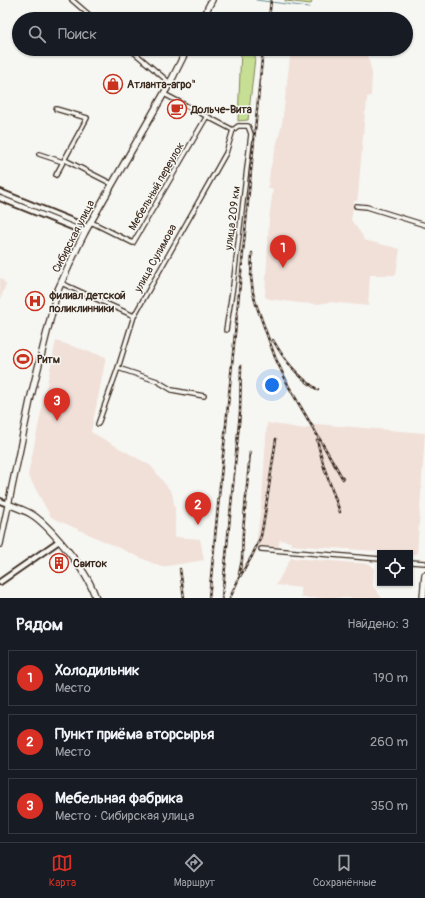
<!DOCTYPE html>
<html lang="ru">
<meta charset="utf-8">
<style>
:root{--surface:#171b24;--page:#20242c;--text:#f1f3f6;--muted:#9ea1a6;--line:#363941;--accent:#d93025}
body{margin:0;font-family:Pangolin,sans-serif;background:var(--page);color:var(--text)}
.controls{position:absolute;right:12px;bottom:12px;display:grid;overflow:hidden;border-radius:0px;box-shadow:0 1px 3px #0004}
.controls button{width:36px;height:36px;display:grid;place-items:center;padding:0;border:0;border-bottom:1px solid var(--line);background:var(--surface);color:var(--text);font:20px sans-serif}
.you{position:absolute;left:272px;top:385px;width:14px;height:14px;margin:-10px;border:3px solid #fff;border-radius:50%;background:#1a73e8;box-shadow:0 0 0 6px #1a73e833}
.badge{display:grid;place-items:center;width:26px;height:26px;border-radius:50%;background:var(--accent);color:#fff;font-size:13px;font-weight:700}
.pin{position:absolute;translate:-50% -33px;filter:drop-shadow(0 1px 2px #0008)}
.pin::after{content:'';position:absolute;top:21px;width:14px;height:12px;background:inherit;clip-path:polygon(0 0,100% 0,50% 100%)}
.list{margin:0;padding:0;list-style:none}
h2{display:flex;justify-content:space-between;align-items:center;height:52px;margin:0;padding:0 16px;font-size:17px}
h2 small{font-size:13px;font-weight:400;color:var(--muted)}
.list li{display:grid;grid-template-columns:26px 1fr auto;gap:12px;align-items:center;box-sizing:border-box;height:56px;margin:0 8px 8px;padding:0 8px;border:1px solid var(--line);border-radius:0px}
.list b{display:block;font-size:15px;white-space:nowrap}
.list p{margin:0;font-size:13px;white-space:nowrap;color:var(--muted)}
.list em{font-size:13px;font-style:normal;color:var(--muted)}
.icon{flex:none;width:22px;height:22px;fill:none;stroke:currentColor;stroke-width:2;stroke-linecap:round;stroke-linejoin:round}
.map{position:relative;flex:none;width:425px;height:598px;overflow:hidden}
.search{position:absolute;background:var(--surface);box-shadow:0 1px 3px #0004;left:12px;right:12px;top:12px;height:44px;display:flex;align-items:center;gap:10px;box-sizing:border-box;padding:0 14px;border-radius:22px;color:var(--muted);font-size:15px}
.sheet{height:244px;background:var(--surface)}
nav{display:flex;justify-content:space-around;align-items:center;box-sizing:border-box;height:56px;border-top:1px solid var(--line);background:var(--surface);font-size:11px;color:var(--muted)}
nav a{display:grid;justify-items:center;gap:2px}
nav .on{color:var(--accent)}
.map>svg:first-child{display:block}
.built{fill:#f1e0d8}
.green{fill:#c7df95;stroke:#81845a}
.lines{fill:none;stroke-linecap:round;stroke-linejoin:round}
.stream{stroke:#638c8e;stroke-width:1}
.minor-casing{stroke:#3b2a1e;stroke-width:6}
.tertiary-casing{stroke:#3b2a1e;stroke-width:8}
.secondary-casing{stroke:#3b2a1e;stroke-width:8}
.minor{stroke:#f6f6f2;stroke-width:3.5}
.tertiary{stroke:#f6f6f2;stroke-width:4.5}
.secondary{stroke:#f6f6f2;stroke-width:5.5}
.rail-casing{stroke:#3b2a1e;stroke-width:2.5}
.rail{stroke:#f6f6f2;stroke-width:1;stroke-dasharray:3;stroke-linecap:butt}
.labels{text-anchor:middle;stroke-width:3;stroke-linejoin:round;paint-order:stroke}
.poi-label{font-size:11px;font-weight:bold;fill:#3b2a1e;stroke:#f6f6f2;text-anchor:start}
.street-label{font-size:11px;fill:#3b2a1e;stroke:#f6f6f2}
</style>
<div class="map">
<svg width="425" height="598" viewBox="0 0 425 598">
<rect width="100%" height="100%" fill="#f6f6f2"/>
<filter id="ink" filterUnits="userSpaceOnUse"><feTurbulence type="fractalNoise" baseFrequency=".025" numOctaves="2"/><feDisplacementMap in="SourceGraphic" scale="8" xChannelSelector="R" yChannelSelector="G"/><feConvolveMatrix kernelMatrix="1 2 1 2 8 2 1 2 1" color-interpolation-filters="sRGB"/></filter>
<g filter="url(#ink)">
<!-- built -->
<g class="built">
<path d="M295,15l7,1 29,3h-36z"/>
<path d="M291,49h75l6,24 -1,23 -4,1 -1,15h-1l-7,83 -1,6h-3l-3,19 11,15 2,5 36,9 -4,26h-26l-2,31 -38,-4 -12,2 -18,-1 -31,-4 -4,-2 4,-78 4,-30 -5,-1 2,-18 12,-46z"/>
<path d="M0,277l6,7 -6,16z"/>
<path d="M56,341l50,16 -15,75 60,34 21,27 3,16v28l25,2 4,21 -43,7 -110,-50 -23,-42z"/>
<path d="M267,423l38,6 11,-5 109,9 -8,121 -126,-9v-3l-11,-2 -2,8 -22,-3 6,-45z"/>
<path d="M291,558l79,6 4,5 -1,17 8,11 2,1h-82v-10l-25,-3z"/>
</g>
<!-- green -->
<g class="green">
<path d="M285,0h27l-1,4 -26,-3z"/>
<path d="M241,49h15l-8,71 -10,1z"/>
</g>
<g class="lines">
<!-- stream -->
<path class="stream" d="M256,0l53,7"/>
<defs>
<g id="minor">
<path d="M72,0l22,19"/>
<path d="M130,49l40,34"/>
<path d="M164,94l69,36"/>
<path d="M39,154l24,8"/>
<path d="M65,160l47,24"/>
<path d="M56,175l31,-57 -31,-9"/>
<path d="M356,206l11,1 58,18"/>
<path d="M91,222l42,21 74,-127"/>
<path d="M61,283l73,33"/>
<path d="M226,330l7,-44 18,-152 -3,-8h-10l-5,4"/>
<path d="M118,368l39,13 15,9 32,6"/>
<path d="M98,424l20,-56 16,-52 92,-163 7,-23"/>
<path d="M261,549l119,10"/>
<path d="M410,562l15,1"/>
</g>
<g id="tertiary">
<path d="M0,192l87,35"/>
<path d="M0,198l85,34"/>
<path d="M0,501l8,3"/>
<path d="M0,582l59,-41"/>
</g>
<g id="secondary">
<path d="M202,19l10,-19"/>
<path d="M8,504c7,3 16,6 23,10 17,10 50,51 59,70 2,4 4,9 6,14"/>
<path d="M0,544l31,-148 26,-104 22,-48 6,-12 85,-149 17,-34"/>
<path d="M423,598l2,-23"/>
</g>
</defs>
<!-- minor casing -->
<use href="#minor" class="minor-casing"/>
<!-- tertiary casing -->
<use href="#tertiary" class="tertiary-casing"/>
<!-- secondary casing -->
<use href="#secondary" class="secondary-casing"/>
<!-- minor -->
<use href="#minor" class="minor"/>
<!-- tertiary -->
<use href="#tertiary" class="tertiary"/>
<!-- secondary -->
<use href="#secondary" class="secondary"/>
<defs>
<g id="rail">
<path d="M269,19l2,-19"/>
<path d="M252,253l-1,24 2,16 3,11 19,53 14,30 54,92"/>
<path d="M273,340c12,21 24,36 45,50"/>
<path d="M317,440l7,27 16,45"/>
<path d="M180,569l4,29"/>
<path d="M239,574l3,-14 1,-29 7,-79"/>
<path d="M209,598l54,-549"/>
<path d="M222,598l18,-185 1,-47"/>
<path d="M230,598l9,-20 13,-22 9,-20 3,-16 12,-81"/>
</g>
</defs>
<!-- rail casing -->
<use href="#rail" class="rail-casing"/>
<!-- rail -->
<use href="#rail" class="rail"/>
</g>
</g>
<!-- icons -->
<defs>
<symbol id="shop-ring" viewBox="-11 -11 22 22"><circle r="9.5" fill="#f6f6f2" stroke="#c8321e" stroke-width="1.5"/><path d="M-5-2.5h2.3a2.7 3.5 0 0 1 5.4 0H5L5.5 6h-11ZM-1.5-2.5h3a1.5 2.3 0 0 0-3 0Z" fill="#c8321e"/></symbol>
<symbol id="cafe-ring" viewBox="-11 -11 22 22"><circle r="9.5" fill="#f6f6f2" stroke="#c8321e" stroke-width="1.5"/><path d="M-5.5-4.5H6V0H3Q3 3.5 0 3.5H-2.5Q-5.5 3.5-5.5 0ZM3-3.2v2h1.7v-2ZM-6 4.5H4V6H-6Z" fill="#c8321e"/></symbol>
<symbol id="hospital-ring" viewBox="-11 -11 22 22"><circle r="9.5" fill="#f6f6f2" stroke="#c8321e" stroke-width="1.5"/><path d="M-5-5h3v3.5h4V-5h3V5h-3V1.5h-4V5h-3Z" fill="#c8321e"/></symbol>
<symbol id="stadium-ring" viewBox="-11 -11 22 22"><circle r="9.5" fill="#f6f6f2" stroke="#c8321e" stroke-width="1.5"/><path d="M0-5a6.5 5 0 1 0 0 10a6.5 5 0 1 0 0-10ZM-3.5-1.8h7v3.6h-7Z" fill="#c8321e"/></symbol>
<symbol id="building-ring" viewBox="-11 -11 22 22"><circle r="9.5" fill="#f6f6f2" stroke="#c8321e" stroke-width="1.5"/><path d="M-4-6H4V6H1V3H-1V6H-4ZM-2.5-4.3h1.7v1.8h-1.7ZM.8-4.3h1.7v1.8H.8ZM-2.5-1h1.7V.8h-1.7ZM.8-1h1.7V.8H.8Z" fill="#c8321e"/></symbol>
</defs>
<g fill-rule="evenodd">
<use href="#shop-ring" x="102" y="73" width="22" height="22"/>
<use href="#cafe-ring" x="166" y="98" width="22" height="22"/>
<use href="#hospital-ring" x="24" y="290" width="22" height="22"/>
<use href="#stadium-ring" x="12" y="348" width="22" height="22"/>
<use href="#building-ring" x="48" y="552" width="22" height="22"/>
</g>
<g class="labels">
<!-- poi labels -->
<g class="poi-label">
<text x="127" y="88">Атланта-агро"</text>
<text x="191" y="113">Дольче-Вита</text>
<text x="49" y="299">филиал детской<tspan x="49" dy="13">поликлинники</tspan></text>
<text x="37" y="363">Ритм</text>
<text x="73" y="567">Свиток</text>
</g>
<!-- street labels -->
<g class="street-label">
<text transform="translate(156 186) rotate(-60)" y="4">Мебельный переулок</text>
<text transform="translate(232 218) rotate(-83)" y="4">улица 209 км</text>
<text transform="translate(73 236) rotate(-63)" y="4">Сибирская улица</text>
<text transform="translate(155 258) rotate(-61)" y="4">улица Сулимова</text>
</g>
</g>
</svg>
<div class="controls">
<button><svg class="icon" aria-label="locate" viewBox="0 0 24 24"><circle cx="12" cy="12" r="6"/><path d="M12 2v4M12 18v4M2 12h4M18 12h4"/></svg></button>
</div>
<div class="you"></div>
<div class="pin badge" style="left:283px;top:268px">1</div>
<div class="pin badge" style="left:198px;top:525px">2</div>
<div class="pin badge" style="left:57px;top:421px">3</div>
<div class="search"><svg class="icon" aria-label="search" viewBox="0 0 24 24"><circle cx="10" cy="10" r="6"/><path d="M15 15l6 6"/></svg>Поиск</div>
</div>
<section class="sheet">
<h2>Рядом<small>Найдено: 3</small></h2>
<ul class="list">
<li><span class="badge">1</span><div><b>Холодильник</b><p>Место</p></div><em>190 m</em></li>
<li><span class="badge">2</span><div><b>Пункт приёма вторсырья</b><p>Место</p></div><em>260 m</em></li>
<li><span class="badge">3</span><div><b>Мебельная фабрика</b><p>Место · Сибирская улица</p></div><em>350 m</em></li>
</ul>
</section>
<nav>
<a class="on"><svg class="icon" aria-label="map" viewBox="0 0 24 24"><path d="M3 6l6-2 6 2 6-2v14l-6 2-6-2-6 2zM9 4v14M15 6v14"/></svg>Карта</a>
<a><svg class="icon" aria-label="directions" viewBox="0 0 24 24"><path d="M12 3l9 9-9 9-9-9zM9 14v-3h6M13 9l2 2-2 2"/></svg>Маршрут</a>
<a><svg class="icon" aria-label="saved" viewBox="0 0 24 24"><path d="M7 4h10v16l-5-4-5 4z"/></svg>Сохранённые</a>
</nav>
